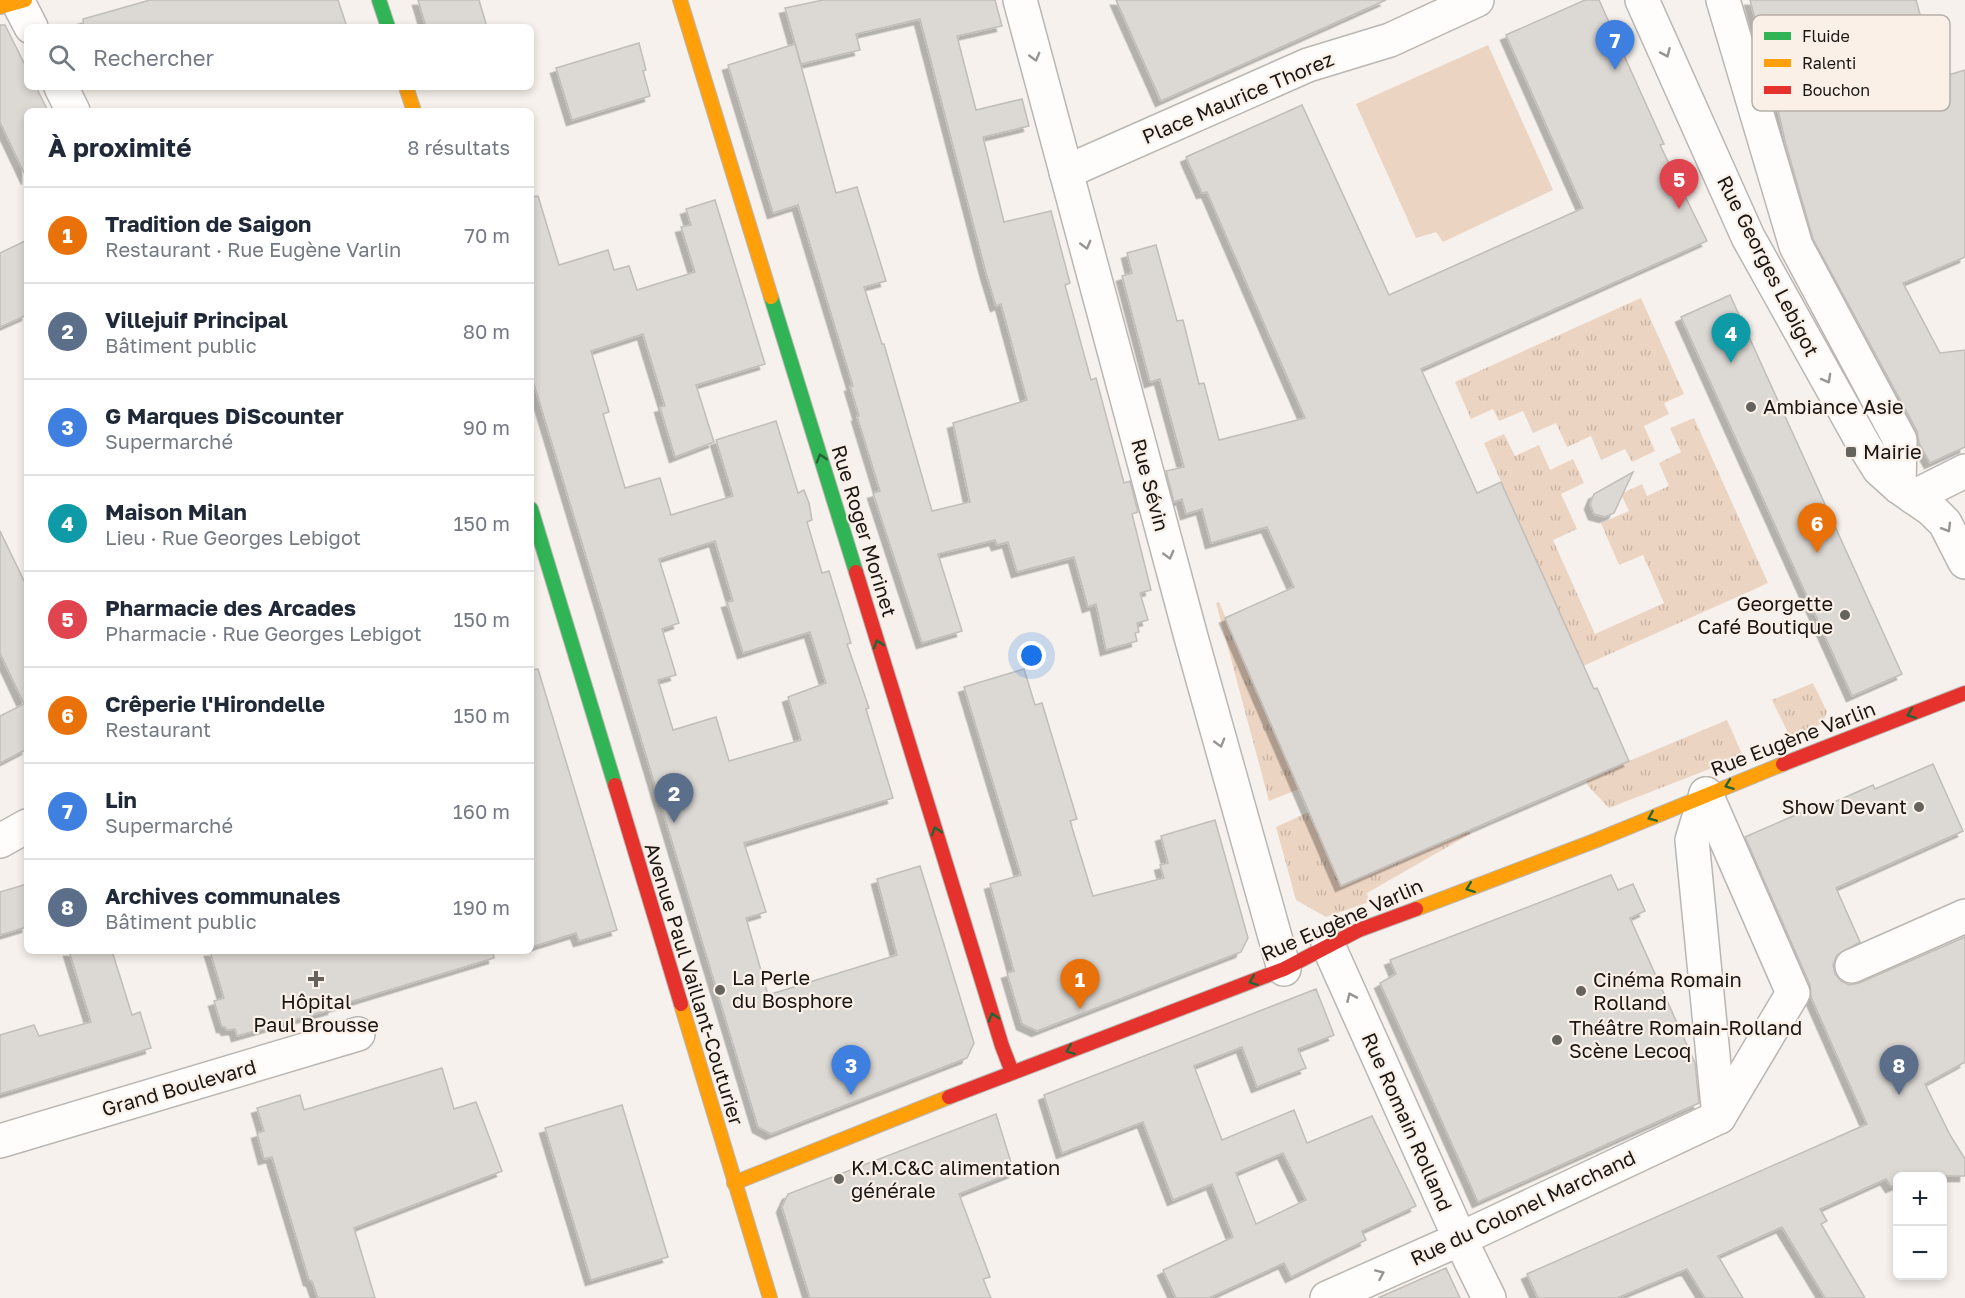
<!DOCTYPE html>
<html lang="fr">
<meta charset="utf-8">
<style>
:root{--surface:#fff;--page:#f6f6f7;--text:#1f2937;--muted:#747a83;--line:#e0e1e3;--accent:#db2777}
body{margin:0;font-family:"Golos Text",sans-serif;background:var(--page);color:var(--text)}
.controls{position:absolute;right:18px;bottom:18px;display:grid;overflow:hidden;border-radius:9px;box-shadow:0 3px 9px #0003}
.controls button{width:54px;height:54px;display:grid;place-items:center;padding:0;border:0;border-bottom:2px solid var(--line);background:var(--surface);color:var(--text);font:30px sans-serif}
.you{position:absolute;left:1032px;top:656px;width:21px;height:21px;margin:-15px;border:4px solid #fff;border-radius:50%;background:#1a73e8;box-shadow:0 0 0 9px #1a73e833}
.badge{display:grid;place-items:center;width:39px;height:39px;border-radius:50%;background:var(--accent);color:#fff;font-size:20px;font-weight:700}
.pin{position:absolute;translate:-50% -50px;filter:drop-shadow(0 2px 3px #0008)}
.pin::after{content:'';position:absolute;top:32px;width:21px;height:18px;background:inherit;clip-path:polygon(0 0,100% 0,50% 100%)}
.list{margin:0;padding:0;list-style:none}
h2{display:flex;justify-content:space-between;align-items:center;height:78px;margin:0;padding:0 24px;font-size:26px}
h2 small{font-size:20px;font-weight:400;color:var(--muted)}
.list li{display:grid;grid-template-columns:39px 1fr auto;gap:18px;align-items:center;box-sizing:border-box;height:96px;padding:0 24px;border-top:2px solid var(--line)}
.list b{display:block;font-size:22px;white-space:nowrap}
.list p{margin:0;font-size:20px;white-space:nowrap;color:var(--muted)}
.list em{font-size:20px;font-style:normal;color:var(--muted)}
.icon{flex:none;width:33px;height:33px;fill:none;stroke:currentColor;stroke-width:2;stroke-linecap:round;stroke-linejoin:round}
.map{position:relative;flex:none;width:1965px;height:1298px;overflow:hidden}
.search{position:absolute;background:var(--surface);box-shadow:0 3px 9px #0003;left:24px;top:24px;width:510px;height:66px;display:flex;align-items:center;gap:15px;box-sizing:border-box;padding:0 21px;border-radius:9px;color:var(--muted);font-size:22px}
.panel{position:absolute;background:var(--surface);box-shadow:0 3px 9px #0003;left:24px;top:108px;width:510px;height:846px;border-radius:9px}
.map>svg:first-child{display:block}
.grass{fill:url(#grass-tufts)}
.park{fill:#ecd4c2}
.building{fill:#dcd8d4;stroke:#c1bdb9;stroke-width:1.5;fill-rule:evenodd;filter:url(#shadow)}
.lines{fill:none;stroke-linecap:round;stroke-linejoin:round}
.street-casing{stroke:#bab6b2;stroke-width:36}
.fast-casing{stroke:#bab6b2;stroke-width:16}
.slow-casing{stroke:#bab6b2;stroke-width:16}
.jam-casing{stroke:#bab6b2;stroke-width:16}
.street{stroke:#fefdfc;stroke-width:33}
.fast{stroke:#30b455;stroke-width:14}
.slow{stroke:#ff9f0a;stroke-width:14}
.jam{stroke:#e5322d;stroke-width:14}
.oneway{stroke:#979593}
.oneway2{stroke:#246534}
.poi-dot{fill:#66635f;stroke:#faf0e8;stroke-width:2}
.labels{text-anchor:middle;stroke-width:4.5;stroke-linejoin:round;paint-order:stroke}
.street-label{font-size:20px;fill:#191613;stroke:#faf0e8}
.poi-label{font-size:20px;fill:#191613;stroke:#faf0e8;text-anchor:start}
.key{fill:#faf0e8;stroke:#b6afa8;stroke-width:1.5}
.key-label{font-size:16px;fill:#191613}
</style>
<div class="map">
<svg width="1965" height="1298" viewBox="0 0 1965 1298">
<defs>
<pattern id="grass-tufts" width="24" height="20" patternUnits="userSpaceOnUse" patternTransform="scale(1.5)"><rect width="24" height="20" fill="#ecd4c2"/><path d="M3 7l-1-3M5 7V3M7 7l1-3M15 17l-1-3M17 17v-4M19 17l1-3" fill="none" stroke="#cab5a6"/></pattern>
<filter id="shadow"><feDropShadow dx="-5.5" dy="5.5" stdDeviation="0" flood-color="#0004"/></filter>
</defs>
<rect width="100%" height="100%" fill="#f6f1ec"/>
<!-- grass -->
<g class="grass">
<path d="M1641,298l43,96 -20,9 5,11 -25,12 11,25 -23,11 -7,-13 -24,11 -10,-24 -24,11 -11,-24 -23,10 -10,-22 -24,10 -6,-12 -22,10 -16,-37z"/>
<path d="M1694,418l74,165 -185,83 -99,-223 20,-9 11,22 24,-11 11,25 23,-11 11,24 -23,11 16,35 -24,11 42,94 69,-31 -21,-48 -24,10 -18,-42 28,-12 -8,-17 21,-10 5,12 22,-10 -10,-23 22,-11 -11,-24z"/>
<path d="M1219,602l80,187 -30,12 -53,-198z"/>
<path d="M1813,683l14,29 -5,12 -32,13 -18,-37z"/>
<path d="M1727,720l16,36 -134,52 -21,-22 -2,-7z"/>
<path d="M1309,812l32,74 127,-56 2,4 -103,59 2,9 -43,15 -30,-17 -20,-73z"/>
</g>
<!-- park -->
<path class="park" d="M1488,45l65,145 -110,52 -7,-10 -20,6 -60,-134z"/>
<!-- building -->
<g class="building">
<path d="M150,0h188l9,27h-263l-1,-8z"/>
<path d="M418,0h61l8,27h-61z"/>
<path d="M823,0h172l7,26 -45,10 19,74 46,-11 7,27 -46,11 21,85 47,-11 19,72 -5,2 26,95 5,-2 28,105 6,-2 8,31 -6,2 19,76 -11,3 8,27 -11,3 2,9 -4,1 2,8 -31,9 -10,-46 -8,3 -14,-50 -57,15 -9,-30 -11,3 -2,-5 -57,14 24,77 -40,12 -49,-150 7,-2 -23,-75h2l-9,-30h3l-55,-181 -25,8 -45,-148 67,-21 41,149 21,-6 29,94 -22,6 18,57h2l48,167 38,-9 -17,-79 74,-23 -26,-96 -5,2 -10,-33 -66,-254 -64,15 4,16 -59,14 -16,-56z"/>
<path d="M1116,0h270l-225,101z"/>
<path d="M1585,0h14l65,144 -4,1 47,96 -286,128 56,124 24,-11 93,207 3,-1 32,73 -288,125 -116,-268 69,-31 -27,-60 -56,16 -9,-34 -16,5 -4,-15 -8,3 -8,-31 18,-4 -24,-88 -10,3 -28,-106 10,-3 -5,-20 29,-8 21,76 6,-1 16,64 5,-1 15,57 86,-22 -98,-226 -5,1 -16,-36 116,-52 87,190 194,-87 -77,-173z"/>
<path d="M1750,0h166l22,78 27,-8v187l-62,26 37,70 25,-3v97l-35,16 -11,-20 -2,-12 -104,-192 -27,-94 -17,-74z"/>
<path d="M0,25h5l22,44v18h9l12,24h-21v68l-27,-57z"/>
<path d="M639,43l7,27 -3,1 7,25 -78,24 -16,-52z"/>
<path d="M538,196l21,69 49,-15 6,20 15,-4 8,24 58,-18 -14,-45 10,-2 -5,-16 29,-9 50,164 -69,21 18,57 -39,15 -15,-50 5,-1 -22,-72 -52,17 18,61 -6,2 22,74 35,-10 11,37 62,-19 -17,-56 60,-19 22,72 6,-3 5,13 3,17 -5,2 15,51 7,-2 22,72 -4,1 22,64 -3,1 27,89 -149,45 22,69 -20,6 22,77 129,-40 -20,-76 43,-13 54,177 -7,15 -196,76 -13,-7 -227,-753v-177zM715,541l18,60 -6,1 16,51 67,-21 16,51 -38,14 13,43 -72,21 -13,-44 -43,13 -15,-50 18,-5 -14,-46 17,-6 -20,-64z"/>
<path d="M27,240v75l-27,12v-74z"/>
<path d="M1730,295l172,379 -50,22 -171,-379z"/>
<path d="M1633,472l-19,41 -9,4 -11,-3 -4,-10 4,-10z"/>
<path d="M0,531l27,56v162l-27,14v-47l24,-12 -24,-51z"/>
<path d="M538,669l79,261 -38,11 -3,-8 -45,14v-277z"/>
<path d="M1024,669l11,36 7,-2 35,116 -7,2 23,75 71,-18 -4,-13 8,-2 -7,-27 54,-16 33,118 -7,14 -204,79 -15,-7 -15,-51 7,-2 -24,-87 31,-9 -57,-188z"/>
<path d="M1933,764l30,67 -127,57 24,54 -23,13 -4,10 2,9 6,7 8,4 10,-2 106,-46v125l-40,22 25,51 15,24v17h-67v8l-7,3 -5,-8 -66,30 7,12 -6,3 44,74h-40l-43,-71 -64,29 25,42h-38l-18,-29 -70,29h-79l-11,-24 340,-150 -56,-127 -1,-12 -65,-148 69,-30 2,3 57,-25 2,4z"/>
<path d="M1611,875l7,15 15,-6 12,27 -15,7 65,145 4,40 -221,99 -98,-219 16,-9 -6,-14z"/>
<path d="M27,884v43l-27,8v-43z"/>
<path d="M69,951h43l20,64 8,-3 11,36 -151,46v-59l34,-10 5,11 52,-14z"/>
<path d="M210,951h283l1,7 -161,49v2l-96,27 -2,-7 -8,1 -2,-3h-3l-8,-26 10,-3z"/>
<path d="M1316,989l18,46 -36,14 8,19 -49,19 -15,-40 -48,19 28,74 72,-30 13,33 65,-27 44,90 -54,25 4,9 -75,37 -7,-14 -75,35h-33l-13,-28 70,-33 -21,-53 -39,16 -30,-78 -81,31 -18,-58zM1283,1153l23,47 -50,24 -20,-51z"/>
<path d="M442,1068l12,41 22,-7 26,69 -148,57 21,70h-57l-6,-17 -3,-1 -37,-123 -8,2 -7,-26 7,-2 -7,-23 43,-13 4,15z"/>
<path d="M622,1105l46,152 -77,23 -46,-152z"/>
<path d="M996,1114l18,58 -55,22 31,83 -7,2 8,19h-181l-28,-91 6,-13z"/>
<path d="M1446,1268l14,30h-82z"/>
</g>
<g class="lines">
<defs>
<g id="street">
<path d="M17,0l14,27"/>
<path d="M1020,0l171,637 93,332"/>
<path d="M1642,0l106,237 116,208 15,24 20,18 33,23 13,13 20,39"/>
<path d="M1723,0l73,246 104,194 -1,47"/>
<path d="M61,87l12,24"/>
<path d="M1066,172l242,-107 82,-25 87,-40"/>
<path d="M1913,497l52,-26"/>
<path d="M1706,794l87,199 -74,124"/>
<path d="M1706,794l-14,46 27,277"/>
<path d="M0,841l27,-15"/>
<path d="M1328,945l132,294 29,59"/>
<path d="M1852,966l113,-50"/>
<path d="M0,1141l358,-107"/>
<path d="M1327,1298l133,-59 259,-122"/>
</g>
<g id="fast">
<path d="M379,0l9,27"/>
<path d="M771,297l85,275"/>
<path d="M531,509l84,276"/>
</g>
<g id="slow">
<path d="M680,0l91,297"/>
<path d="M0,7l25,-7"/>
<path d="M406,87l8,24"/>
<path d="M1416,909l181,-69 186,-76"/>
<path d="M681,1004l89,294"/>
<path d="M734,1183l215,-86"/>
</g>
<g id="jam">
<path d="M856,572l146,474 10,26"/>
<path d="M1783,764l182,-71"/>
<path d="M615,785l66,219"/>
<path d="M949,1097l335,-128 75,-39 57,-21"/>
</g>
</defs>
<!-- street casing -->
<use href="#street" class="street-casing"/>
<!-- fast casing -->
<use href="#fast" class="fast-casing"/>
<!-- slow casing -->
<use href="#slow" class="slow-casing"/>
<!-- jam casing -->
<use href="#jam" class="jam-casing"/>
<!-- street -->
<use href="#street" class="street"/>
<!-- fast -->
<use href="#fast" class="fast"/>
<!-- slow -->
<use href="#slow" class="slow"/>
<!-- jam -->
<use href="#jam" class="jam"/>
</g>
<!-- one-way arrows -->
<defs><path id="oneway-chevron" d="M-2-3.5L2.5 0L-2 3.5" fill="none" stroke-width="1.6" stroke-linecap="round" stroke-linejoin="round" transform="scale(1.5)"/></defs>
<g class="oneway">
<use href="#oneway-chevron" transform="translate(1666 53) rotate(66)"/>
<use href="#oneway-chevron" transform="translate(1035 57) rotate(75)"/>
<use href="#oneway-chevron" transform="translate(1086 245) rotate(75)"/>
<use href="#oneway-chevron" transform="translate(1827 379) rotate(61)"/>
<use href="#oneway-chevron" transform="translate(1947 528) rotate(59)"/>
<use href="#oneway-chevron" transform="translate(1169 555) rotate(75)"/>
<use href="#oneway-chevron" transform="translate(1220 743) rotate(74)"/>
<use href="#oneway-chevron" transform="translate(1351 997) rotate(-114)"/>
<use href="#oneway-chevron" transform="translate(1380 1274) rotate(-24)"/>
</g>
<g class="oneway2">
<use href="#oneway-chevron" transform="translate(821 458) rotate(-107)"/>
<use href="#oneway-chevron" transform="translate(878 644) rotate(-107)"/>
<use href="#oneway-chevron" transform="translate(1911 714) rotate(159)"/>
<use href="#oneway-chevron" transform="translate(1729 785) rotate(160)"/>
<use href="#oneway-chevron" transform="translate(1652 817) rotate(157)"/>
<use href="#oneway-chevron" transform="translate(936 831) rotate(-107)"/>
<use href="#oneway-chevron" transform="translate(1470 888) rotate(159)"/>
<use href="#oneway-chevron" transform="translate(1253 981) rotate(159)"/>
<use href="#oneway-chevron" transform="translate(993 1017) rotate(-107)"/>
<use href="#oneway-chevron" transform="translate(1070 1050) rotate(159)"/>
</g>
<!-- markers -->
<g class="poi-dot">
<circle cx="1751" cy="407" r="6"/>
<rect x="1845" y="446" width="12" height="12" rx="3"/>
<circle cx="1845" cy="615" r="6"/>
<circle cx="1919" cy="807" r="6"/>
<path d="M313 970h6v6h6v6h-6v6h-6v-6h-6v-6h6z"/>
<circle cx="720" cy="990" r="6"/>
<circle cx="1581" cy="991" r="6"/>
<circle cx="1557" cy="1040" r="6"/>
<circle cx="839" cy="1179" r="6"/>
</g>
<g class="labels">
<!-- street labels -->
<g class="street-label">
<text transform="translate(1238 98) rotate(-23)" y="7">Place Maurice Thorez</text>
<text transform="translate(1768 266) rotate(63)" y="7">Rue Georges Lebigot</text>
<text transform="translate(1150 485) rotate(75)" y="7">Rue Sévin</text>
<text transform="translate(864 531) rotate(73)" y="7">Rue Roger Morinet</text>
<text transform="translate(1793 739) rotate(-21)" y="7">Rue Eugène Varlin</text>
<text transform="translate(1342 920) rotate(-24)" y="7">Rue Eugène Varlin</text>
<text transform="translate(694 984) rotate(73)" y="7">Avenue Paul Vaillant-Couturier</text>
<text transform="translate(179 1088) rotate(-16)" y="7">Grand Boulevard</text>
<text transform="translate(1407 1122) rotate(66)" y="7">Rue Romain Rolland</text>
<text transform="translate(1523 1208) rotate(-25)" y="7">Rue du Colonel Marchand</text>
</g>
<!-- poi labels -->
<g class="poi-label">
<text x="1763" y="414">Ambiance Asie</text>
<text x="1863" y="459">Mairie</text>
<text x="1833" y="611" text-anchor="end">Georgette<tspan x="1833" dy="23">Café Boutique</tspan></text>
<text x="1907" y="814" text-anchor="end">Show Devant</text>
<text x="732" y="985">La Perle<tspan x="732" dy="23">du Bosphore</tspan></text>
<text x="1593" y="987">Cinéma Romain<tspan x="1593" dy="23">Rolland</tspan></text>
<text x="316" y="1009" text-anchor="middle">Hôpital<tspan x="316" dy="23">Paul Brousse</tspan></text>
<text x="1569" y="1035">Théâtre Romain-Rolland<tspan x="1569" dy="23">Scène Lecoq</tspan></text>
<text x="851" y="1175">K.M.C&amp;C alimentation<tspan x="851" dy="23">générale</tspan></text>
</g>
</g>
<!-- legend -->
<rect x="1752" y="15" width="198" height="96" rx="9" class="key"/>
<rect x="1764" y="32" width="27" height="8" fill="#30b455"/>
<rect x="1764" y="59" width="27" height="8" fill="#ff9f0a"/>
<rect x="1764" y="86" width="27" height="8" fill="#e5322d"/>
<g class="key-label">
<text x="1802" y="42">Fluide</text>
<text x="1802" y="69">Ralenti</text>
<text x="1802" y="96">Bouchon</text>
</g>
</svg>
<div class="controls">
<button>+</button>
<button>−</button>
</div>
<div class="you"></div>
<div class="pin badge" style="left:1080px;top:1009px;background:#e8710a">1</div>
<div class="pin badge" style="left:674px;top:823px;background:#5c6f8a">2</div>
<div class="pin badge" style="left:851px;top:1095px;background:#3f7fe0">3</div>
<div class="pin badge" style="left:1731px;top:363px;background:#0f9aa8">4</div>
<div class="pin badge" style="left:1679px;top:209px;background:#e0444e">5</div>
<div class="pin badge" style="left:1817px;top:553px;background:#e8710a">6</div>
<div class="pin badge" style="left:1615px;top:70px;background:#3f7fe0">7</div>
<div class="pin badge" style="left:1899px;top:1095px;background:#5c6f8a">8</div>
<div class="search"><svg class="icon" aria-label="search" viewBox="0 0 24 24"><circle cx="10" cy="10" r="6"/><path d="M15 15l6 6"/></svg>Rechercher</div>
<section class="panel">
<h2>À proximité<small>8 résultats</small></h2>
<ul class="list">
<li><span class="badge" style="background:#e8710a">1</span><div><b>Tradition de Saigon</b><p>Restaurant · Rue Eugène Varlin</p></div><em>70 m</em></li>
<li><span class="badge" style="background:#5c6f8a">2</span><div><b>Villejuif Principal</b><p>Bâtiment public</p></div><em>80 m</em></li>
<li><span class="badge" style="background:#3f7fe0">3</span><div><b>G Marques DiScounter</b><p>Supermarché</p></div><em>90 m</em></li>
<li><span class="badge" style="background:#0f9aa8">4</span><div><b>Maison Milan</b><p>Lieu · Rue Georges Lebigot</p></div><em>150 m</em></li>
<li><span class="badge" style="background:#e0444e">5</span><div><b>Pharmacie des Arcades</b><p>Pharmacie · Rue Georges Lebigot</p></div><em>150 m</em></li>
<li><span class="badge" style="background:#e8710a">6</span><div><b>Crêperie l'Hirondelle</b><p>Restaurant</p></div><em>150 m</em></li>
<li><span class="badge" style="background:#3f7fe0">7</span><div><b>Lin</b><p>Supermarché</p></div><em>160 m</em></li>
<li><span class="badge" style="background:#5c6f8a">8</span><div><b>Archives communales</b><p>Bâtiment public</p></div><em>190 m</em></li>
</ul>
</section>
</div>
